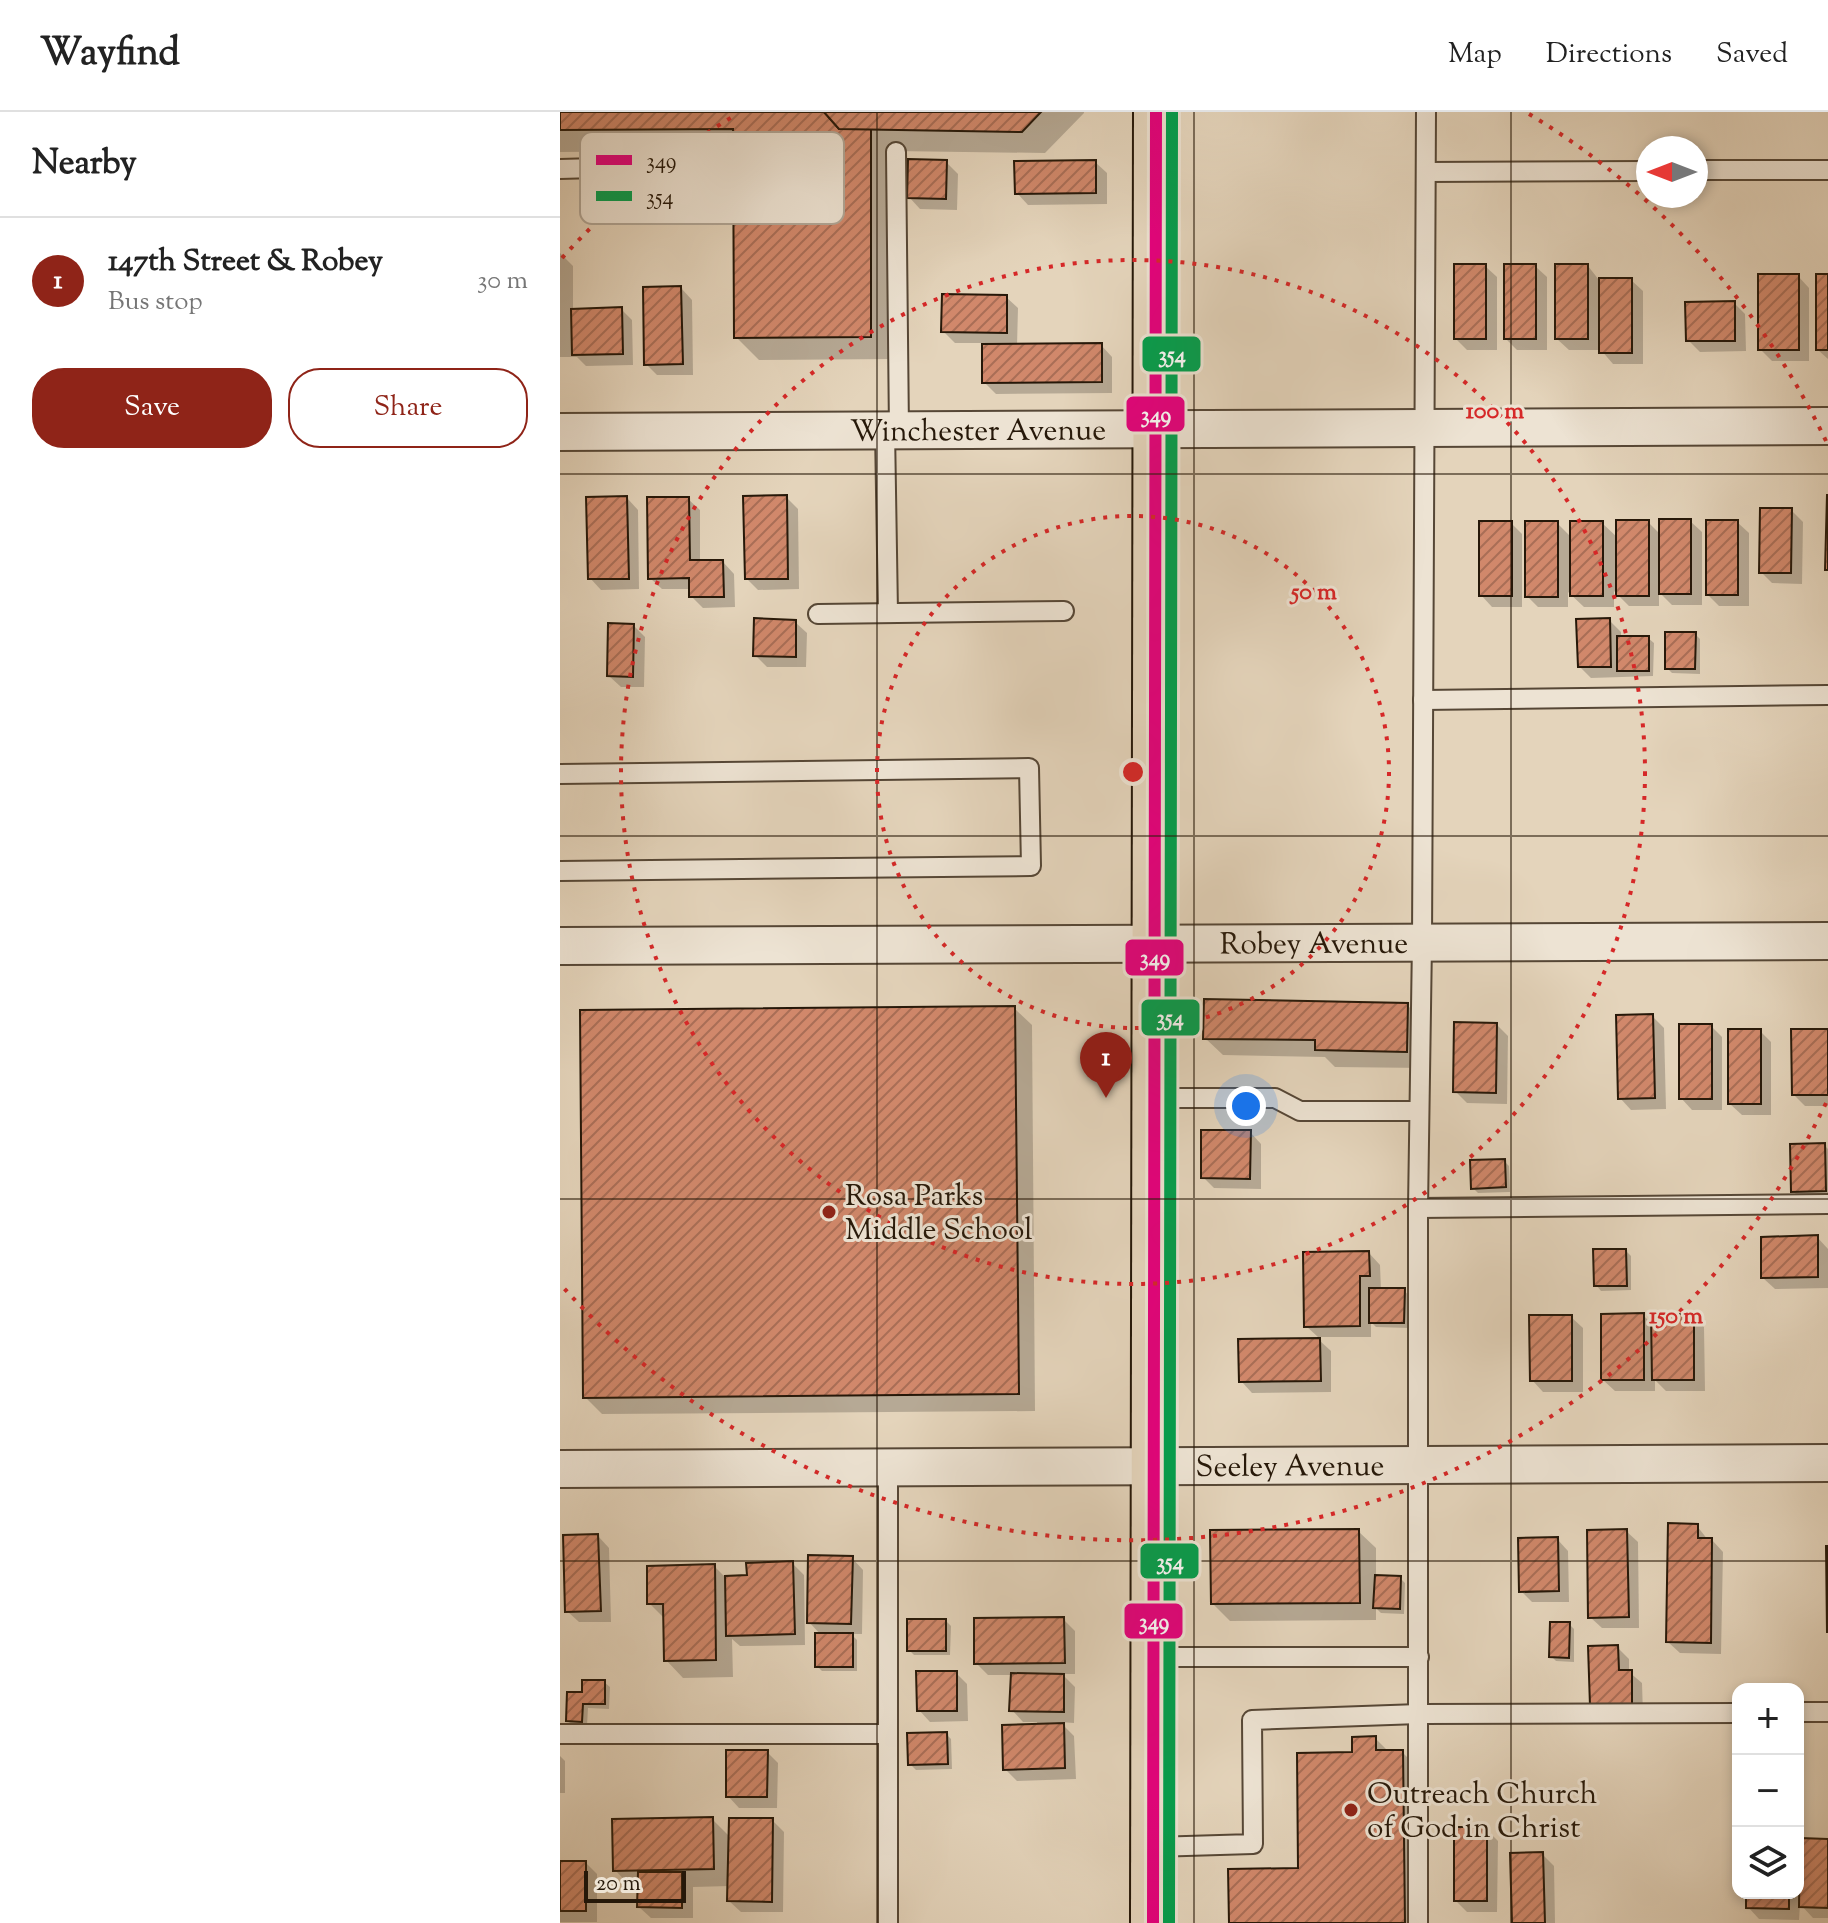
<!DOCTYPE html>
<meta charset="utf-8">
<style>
:root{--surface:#fff;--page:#f6f6f6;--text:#222;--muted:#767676;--line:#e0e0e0;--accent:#8f2418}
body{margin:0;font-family:"Sorts Mill Goudy",serif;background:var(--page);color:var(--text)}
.controls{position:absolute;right:24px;bottom:24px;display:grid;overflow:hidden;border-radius:16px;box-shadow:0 4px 12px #0003}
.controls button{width:72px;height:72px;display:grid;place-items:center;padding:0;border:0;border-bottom:2px solid var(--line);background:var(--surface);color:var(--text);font:40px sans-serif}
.compass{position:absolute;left:1076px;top:24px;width:72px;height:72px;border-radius:50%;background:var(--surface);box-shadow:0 4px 12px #0003;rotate:270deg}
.scale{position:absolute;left:24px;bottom:20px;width:102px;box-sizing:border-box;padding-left:8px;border:4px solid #261809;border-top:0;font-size:22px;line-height:28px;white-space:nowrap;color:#261809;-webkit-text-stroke:6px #ede3d3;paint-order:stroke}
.you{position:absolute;left:686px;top:994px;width:28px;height:28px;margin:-20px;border:6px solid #fff;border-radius:50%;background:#1a73e8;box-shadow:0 0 0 12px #1a73e833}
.badge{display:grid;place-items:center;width:52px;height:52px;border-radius:50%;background:var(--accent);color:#fff;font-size:26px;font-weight:700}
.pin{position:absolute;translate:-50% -66px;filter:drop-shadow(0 2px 4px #0008)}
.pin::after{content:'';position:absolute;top:42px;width:28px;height:24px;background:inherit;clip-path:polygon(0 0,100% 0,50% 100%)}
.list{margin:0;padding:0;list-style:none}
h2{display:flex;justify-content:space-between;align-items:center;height:104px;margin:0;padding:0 32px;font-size:34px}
h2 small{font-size:26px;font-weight:400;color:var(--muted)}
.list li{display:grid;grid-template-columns:52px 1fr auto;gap:24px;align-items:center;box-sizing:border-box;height:128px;padding:0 32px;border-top:2px solid var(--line)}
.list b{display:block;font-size:30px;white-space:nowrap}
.list p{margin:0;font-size:26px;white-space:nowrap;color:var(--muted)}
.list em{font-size:26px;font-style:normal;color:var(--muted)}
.actions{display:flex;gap:16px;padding:24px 32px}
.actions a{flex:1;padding:18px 0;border:2px solid var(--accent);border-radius:32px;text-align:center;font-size:28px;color:var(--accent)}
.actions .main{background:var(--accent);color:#fff}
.icon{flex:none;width:44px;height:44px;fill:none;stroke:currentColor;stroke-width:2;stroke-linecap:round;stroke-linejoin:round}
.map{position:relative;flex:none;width:1268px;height:1811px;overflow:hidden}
header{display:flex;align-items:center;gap:48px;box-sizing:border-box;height:112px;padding:0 40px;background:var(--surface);border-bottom:2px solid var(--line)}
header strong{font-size:38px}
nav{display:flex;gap:44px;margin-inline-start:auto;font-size:28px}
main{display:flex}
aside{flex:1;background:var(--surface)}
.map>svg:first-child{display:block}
.shadow{fill:#0003}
.building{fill:url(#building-hatch);stroke:#261809;stroke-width:2}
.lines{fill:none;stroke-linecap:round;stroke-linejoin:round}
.service-casing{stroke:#564736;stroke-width:22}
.minor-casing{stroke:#564736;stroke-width:40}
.primary-casing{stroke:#261809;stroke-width:48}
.service{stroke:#ede3d3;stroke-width:18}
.minor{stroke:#ede3d3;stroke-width:36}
.primary{stroke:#e4d4bb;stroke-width:44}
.bus-1-casing{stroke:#ede3d3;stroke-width:18}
.bus-2-casing{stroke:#ede3d3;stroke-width:18}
.bus-1{stroke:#e5007d;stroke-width:12}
.bus-2{stroke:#029f4d;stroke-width:12}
.grid{fill:none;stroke:#261809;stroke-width:2;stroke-opacity:0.55}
.ring{fill:none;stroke:#d62828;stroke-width:4;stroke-dasharray:4 8}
.poi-dot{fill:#8f2418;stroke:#ede3d3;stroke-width:3}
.labels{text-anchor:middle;stroke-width:6;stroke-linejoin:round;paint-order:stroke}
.street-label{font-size:30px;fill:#261809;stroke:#ede3d3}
.poi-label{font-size:30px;fill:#261809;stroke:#ede3d3;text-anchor:start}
.key{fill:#ede3d3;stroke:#b1a696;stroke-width:2}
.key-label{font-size:22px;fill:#261809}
.centre{fill:#d62828;stroke:#ede3d3;stroke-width:4}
.ring-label{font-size:24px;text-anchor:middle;font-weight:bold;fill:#d62828;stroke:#ede3d3;stroke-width:6;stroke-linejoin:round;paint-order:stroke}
.line-badge{stroke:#ede3d3;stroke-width:3}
.badge-label{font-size:22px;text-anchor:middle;font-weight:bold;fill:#fff}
</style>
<header>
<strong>Wayfind</strong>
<nav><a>Map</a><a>Directions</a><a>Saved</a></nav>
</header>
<main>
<aside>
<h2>Nearby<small></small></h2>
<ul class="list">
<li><span class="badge">1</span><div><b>147th Street &amp; Robey</b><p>Bus stop</p></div><em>30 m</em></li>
</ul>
<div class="actions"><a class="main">Save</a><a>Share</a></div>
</aside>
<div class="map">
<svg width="1268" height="1811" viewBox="0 0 1268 1811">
<defs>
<pattern id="building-hatch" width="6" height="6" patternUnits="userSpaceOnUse" patternTransform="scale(2)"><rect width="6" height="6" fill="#d1886b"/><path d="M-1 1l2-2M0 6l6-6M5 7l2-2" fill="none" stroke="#a96e56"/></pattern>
</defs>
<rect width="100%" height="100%" fill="#e4d4bb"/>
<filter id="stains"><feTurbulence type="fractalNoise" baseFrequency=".0025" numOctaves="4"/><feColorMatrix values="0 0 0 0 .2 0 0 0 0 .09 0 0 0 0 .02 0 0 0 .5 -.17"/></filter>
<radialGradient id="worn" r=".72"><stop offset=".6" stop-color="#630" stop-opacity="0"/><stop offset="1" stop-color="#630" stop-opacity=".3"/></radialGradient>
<!-- shadow -->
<g class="shadow">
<path d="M0,0h524v1l-39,40 -152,-2v208l-134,1 -23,-23 -1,-186 -175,1z"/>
<path d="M386,50l12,12 -1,36 -37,-1 -11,-12z"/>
<path d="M535,50l12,11v31l-79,1 -11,-12z"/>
<path d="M0,141l13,13v45l48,-2 11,11 1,45 -47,1 -9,-9h-17z"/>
<path d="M925,154l12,11v73h-30l-11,-11z"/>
<path d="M975,154l12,11v73h-30l-11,-11z"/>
<path d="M1028,154l11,14h32l12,11v73h-30l-12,-14h-32l-12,-11z"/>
<path d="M1238,164l11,12v73h-37l-12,-12z"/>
<path d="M1268,164v83l-10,-9z"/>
<path d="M121,176l11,12 1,75h-36l-11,-11z"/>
<path d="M446,185l12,11 -1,38 84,-1 11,12v36l-116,1 -12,-12v-39h-29l-12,-12z"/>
<path d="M1174,191l11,11 1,37 -46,1 -12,-12z"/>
<path d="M226,385l12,12 1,80 -41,1 -12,-12z"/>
<path d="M67,386l11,12 1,79 -38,1 -11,-12z"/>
<path d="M128,387l12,11v52h23l11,12 1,33 -32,1 -12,-12v-7h-29l-12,-11z"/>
<path d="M1231,398l12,12 -1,62 -30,-1 -11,-11z"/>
<path d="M1130,409l12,11v73h-30l-13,-13v14h-30l-15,-15v16h-30l-16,-15v15h-30l-11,-11 30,-73 15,15 30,-15 16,15 30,-16 13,13z"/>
<path d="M1177,410l12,11v73h-30l-11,-11z"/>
<path d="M951,411l11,11v73h-30l-11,-12z"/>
<path d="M1049,508l12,12v6h27l6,5 -1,33 -62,2 -11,-11z"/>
<path d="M235,510l12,11 -1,34h-39l-12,-12z"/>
<path d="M73,513l12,12 -1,50h-23l-12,-11z"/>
<path d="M1135,522l5,5v35l-28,-1 -5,-5z"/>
<path d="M847,893l18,17 -1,46 -89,-1 -10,-10 -102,-2 -18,-17z"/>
<path d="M454,896l18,17 3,386 -433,3 -17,-17z"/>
<path d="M1092,904l12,12 2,81 -35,1 -11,-12z"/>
<path d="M937,913l11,11 -1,68 -40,-1 -12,-12z"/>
<path d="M1151,914l11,11v73h-30l-11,-12z"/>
<path d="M1200,919l11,11v73h-29l-12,-11z"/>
<path d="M1268,919v75h-23l-11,-11z"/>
<path d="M690,1020l11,12v45l-47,-1 -11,-11z"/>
<path d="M1264,1033l4,4v53l-24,1 -11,-12z"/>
<path d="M944,1049l5,5 1,26 -32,1 -5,-5z"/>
<path d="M1257,1125l11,12v39l-53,1 -12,-11z"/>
<path d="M1066,1139l5,5v34l-30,1 -5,-6z"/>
<path d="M809,1141l11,12 1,25h23l5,6v32l-33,-1 -5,-5v15h-53l-12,-11z"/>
<path d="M1083,1203l11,11 39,-10 11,11 1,64h-39l-11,-11v11h-40l-12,-11z"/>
<path d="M1011,1205l12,11v64h-40l-11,-12z"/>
<path d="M759,1228l12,11v41l-79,1 -11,-12z"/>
<path d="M1137,1414l11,14h4l11,12 -2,102 -41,-1 -12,-11z"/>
<path d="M798,1419l18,17v29l24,1 5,5 -1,31 -23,-1 -5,-5v12l-146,1 -17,-17z"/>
<path d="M1066,1419l12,11 1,86h-37l-12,-11z"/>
<path d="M38,1424l11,12 2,74h-32l-12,-11z"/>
<path d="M997,1427l11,12 1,51h-37l-11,-11z"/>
<path d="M292,1446l11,12 -1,64h-11l6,6v31h-35l-5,-5 4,-31 -12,-13z"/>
<path d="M232,1451l12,12 1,70 -65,1 -8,-7 1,38 -50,1 -17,-18 -1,-41 -16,-16 65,-37 12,12 23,-1z"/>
<path d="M503,1507l12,12v43h-13l13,13 -1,36 -14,-1 14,14 2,43 -59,2 -12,-12 32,-43v-4h-14l-11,-12 1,-35h-25l-12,-12z"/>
<path d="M386,1509l5,5 -1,29h-36l-5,-5z"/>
<path d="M1009,1512l5,5v33l-18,-1 -5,-5z"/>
<path d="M1057,1535l12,12v13l13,11 1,32 -39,1z"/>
<path d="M396,1561l11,11 1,37 -38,1 -11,-12z"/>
<path d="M44,1570l6,5 -1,22 -21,-1 -1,18h-14l-5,-5 16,-27z"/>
<path d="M386,1622l5,5 1,30 -36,1 -6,-6z"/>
<path d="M815,1626l14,14h13l23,23 2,148h-196l69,-53 54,-116z"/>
<path d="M207,1640l11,11 -1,45h-38l-11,-12z"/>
<path d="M0,1644l5,5v32h-5z"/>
<path d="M152,1707l18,18 42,-17 12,12 -1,80h-42l-12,-11 1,-15 -37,1v31h-42l-12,-11v-19h-7l-17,-18z"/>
<path d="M926,1717l12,12 -1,71h-30l-11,-11z"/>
<path d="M1268,1729v77h-15l-13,-14 -1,16 -40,-1 -11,-12v-14h50v-42l4,4z"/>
<path d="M982,1742l12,12 1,57h-41z"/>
<path d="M0,1751h26l11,11v48h-37z"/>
</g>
<!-- building -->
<g class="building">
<path d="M0,0h264l15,17h32v208l-137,1 -1,-209 -173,1z"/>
<path d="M264,0h217l-19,20 -183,-3z"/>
<path d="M348,47l39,1 -1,39 -39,-1z"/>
<path d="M536,48v33l-81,1 -1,-33z"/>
<rect x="894" y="152" width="32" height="75"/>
<rect x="944" y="152" width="32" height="75"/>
<rect x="995" y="152" width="33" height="75"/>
<rect x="1198" y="162" width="41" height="76"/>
<rect x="1256" y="162" width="12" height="76"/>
<rect x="1039" y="166" width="33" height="75"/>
<path d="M121,174l2,78 -39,1 -1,-78z"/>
<path d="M382,182l65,1v38l-66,-1z"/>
<path d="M1175,189v40h-49l-1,-39z"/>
<path d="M62,195l1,47 -51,1 -1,-46z"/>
<path d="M542,231v39l-120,1v-39z"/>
<path d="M227,383l1,84h-43l-2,-83z"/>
<path d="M1267,383h1v75h-3z"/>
<path d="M67,384l2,83h-41l-2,-82z"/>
<path d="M87,385h42l1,63h33l1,37h-35v-19l-41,1z"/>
<path d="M1200,396h32l-1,65h-32z"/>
<rect x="1099" y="407" width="32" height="75"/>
<rect x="1056" y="408" width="33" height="76"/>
<rect x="1146" y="408" width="32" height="75"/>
<rect x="919" y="409" width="33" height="75"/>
<rect x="965" y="409" width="33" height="76"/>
<rect x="1010" y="409" width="33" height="75"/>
<path d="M194,506l42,2v37l-43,-1z"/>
<path d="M1050,506l1,49h-33l-2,-48z"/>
<path d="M48,511l26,1 -1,53 -26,-1z"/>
<path d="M1105,520h31l-1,37h-30z"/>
<rect x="1057" y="524" width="32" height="35"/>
<path d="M644,887l204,4 -1,49 -92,-2v-10l-112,-1z"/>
<path d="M455,894l4,388 -436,4 -3,-388z"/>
<path d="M1093,902l2,84 -37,1 -2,-84z"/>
<path d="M894,910l43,1 -1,70 -43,-1z"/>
<rect x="1119" y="912" width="33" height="75"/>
<rect x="1168" y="917" width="33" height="75"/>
<path d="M1231,917h37v66h-36z"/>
<path d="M641,1018h50l-1,49 -49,-1z"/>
<path d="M1265,1031l1,48 -35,1 -1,-48z"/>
<path d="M945,1047l1,28 -35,2 -1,-29z"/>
<path d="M1258,1123v42l-57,1v-41z"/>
<path d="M1033,1137h33l1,37h-33z"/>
<path d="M809,1139l1,25h-10v50l-56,1 -1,-75z"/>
<path d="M809,1176h36l-1,35h-35z"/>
<path d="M1084,1201v67h-43v-66z"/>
<path d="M1091,1202h43v66h-42z"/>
<path d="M969,1203h43v66h-42z"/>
<path d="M760,1226l1,43 -82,1 -1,-43z"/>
<path d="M1108,1411l30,1v14h14l-1,105 -45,-1z"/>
<path d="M799,1417l1,74 -149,1 -1,-74z"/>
<path d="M1067,1417l2,88 -41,1 -1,-88z"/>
<path d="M38,1422l3,77 -36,1 -2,-77z"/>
<path d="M998,1425l1,54 -40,1 -1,-54z"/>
<path d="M1266,1434h2v86h-1z"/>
<path d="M248,1443l45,1 -2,68 -44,-1z"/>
<path d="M233,1449l2,73 -69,2 -1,-60 22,-1 -1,-12z"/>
<path d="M155,1452l1,96 -52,1 -1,-57h-16v-38z"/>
<path d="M815,1463l26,1 -1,33 -27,-1z"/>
<path d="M504,1505l1,46 -91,1v-46z"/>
<rect x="347" y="1507" width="39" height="32"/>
<path d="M990,1510h20l-1,36 -20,-1z"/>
<rect x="255" y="1521" width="38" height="34"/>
<path d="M1058,1533l1,25h13v34l-42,2 -2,-60z"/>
<path d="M356,1559h41v40h-40z"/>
<path d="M451,1561l53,1v38l-55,-1z"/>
<path d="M22,1568h23v24h-22l-1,18 -16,-1 1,-29h15z"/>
<path d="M504,1611l1,45 -62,2 -1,-45z"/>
<path d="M387,1620l1,32 -40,1 -1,-32z"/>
<path d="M816,1624v14h27l2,173h-176l-1,-54 70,-1 -1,-115 55,-1v-15z"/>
<path d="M166,1638h42l-1,47h-41z"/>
<path d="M153,1705l1,52 -101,2 -1,-52z"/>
<path d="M169,1706h44l-1,84 -45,-1z"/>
<rect x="894" y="1715" width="33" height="74"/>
<path d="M1240,1726l28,1v69l-29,-1z"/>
<path d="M983,1740l2,71h-33l-2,-70z"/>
<rect x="0" y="1749" width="26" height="50"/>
<path d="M78,1760h44v36l-45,-1z"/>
<path d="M1186,1781h43v16l-43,-1z"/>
</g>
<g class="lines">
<defs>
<g id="service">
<path d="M336,40l3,278"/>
<path d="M0,57l140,-4"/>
<path d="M1136,58h132"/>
<path d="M866,60l222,-1"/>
<path d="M325,318l3,183"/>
<path d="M258,502l246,-3"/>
<path d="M863,588l405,-5"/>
<path d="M0,662l469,-6 2,98 -471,5"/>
<path d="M596,986h119l25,13h119"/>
<path d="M858,1096l410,-4"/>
<path d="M328,1355v456"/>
<path d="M594,1545h265"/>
<path d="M1238,1600h30"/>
<path d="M0,1622h328"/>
<path d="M593,1735l100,-3 -1,-124 167,-6 319,-1"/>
<path d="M858,1811v-715l4,-266 4,-830"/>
</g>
<g id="minor">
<path id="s1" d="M0,320l1268,-6"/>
<path id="s2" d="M0,834l1268,-5"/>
<path id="s3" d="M0,1357l1268,-6"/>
</g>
<path id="primary" d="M593,1811l3,-1811"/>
</defs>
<!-- service casing -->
<use href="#service" class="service-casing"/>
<!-- minor casing -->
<use href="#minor" class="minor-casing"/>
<!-- primary casing -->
<use href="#primary" class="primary-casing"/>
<!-- service -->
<use href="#service" class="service"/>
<!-- minor -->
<use href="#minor" class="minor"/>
<!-- primary -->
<use href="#primary" class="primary"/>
<defs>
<path id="bus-1" d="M593,1811l3,-1811"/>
<path id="bus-2" d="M609,1811l3,-1811"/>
</defs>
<!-- bus-1 casing -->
<use href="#bus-1" class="bus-1-casing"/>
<!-- bus-2 casing -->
<use href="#bus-2" class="bus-2-casing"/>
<!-- bus-1 -->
<use href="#bus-1" class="bus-1"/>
<!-- bus-2 -->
<use href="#bus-2" class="bus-2"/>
</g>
<!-- grid -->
<path class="grid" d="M317,0v1811M634,0v1811M951,0v1811M0,362h1268M0,724h1268M0,1087h1268M0,1449h1268"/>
<!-- distance rings -->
<g class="ring">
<circle cx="573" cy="660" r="256"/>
<circle cx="573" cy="660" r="512"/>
<path d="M1266 991A768 768 0 0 1 2 1174M2 146A768 768 0 0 1 177 2M969 2A768 768 0 0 1 1266 329"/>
</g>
<!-- markers -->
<g class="poi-dot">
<circle cx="269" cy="1100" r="8"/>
<circle cx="791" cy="1698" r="8"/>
</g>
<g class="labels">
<!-- street labels -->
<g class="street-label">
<text dy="10" stroke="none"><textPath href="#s1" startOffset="418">Winchester Avenue</textPath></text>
<text dy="10" stroke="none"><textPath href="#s2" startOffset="754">Robey Avenue</textPath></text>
<text dy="10" stroke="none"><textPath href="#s3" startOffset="730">Seeley Avenue</textPath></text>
</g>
<!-- poi labels -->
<g class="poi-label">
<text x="285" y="1093">Rosa Parks<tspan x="285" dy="34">Middle School</tspan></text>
<text x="807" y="1691">Outreach Church<tspan x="807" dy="34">of God in Christ</tspan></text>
</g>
</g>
<!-- legend -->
<rect x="20" y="20" width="264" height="92" rx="12" class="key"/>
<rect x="36" y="43" width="36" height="10" fill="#e5007d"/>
<rect x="36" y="79" width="36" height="10" fill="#029f4d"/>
<g class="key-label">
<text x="86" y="56">349</text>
<text x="86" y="92">354</text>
</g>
<circle cx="573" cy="660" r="12" class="centre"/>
<g class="ring-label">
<text x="935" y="306">100 m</text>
<text x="754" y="487">50 m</text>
<text x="1116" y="1211">150 m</text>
</g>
<g class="line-badge">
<rect x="581" y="223" width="61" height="38" rx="8" fill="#029f4d"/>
<rect x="565" y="283" width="61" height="38" rx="8" fill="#e5007d"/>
<rect x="564" y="826" width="61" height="39" rx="8" fill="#e5007d"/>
<rect x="580" y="886" width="61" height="39" rx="8" fill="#029f4d"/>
<rect x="579" y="1430" width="61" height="38" rx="8" fill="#029f4d"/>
<rect x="563" y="1490" width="61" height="38" rx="8" fill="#e5007d"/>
</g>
<g class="badge-label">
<text x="612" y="250">354</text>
<text x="596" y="310">349</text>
<text x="595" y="853">349</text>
<text x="610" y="913">354</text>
<text x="610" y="1457">354</text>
<text x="594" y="1517">349</text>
</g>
<rect width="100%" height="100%" filter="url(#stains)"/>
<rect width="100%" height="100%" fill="url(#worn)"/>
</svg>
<div class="controls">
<button>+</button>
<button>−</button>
<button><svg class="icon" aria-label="layers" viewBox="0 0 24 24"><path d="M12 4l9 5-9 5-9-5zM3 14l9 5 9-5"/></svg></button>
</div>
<svg class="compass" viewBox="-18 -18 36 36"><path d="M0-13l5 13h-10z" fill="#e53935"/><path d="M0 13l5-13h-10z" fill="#767676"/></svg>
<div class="scale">20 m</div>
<div class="you"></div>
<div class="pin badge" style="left:546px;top:986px">1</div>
</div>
</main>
